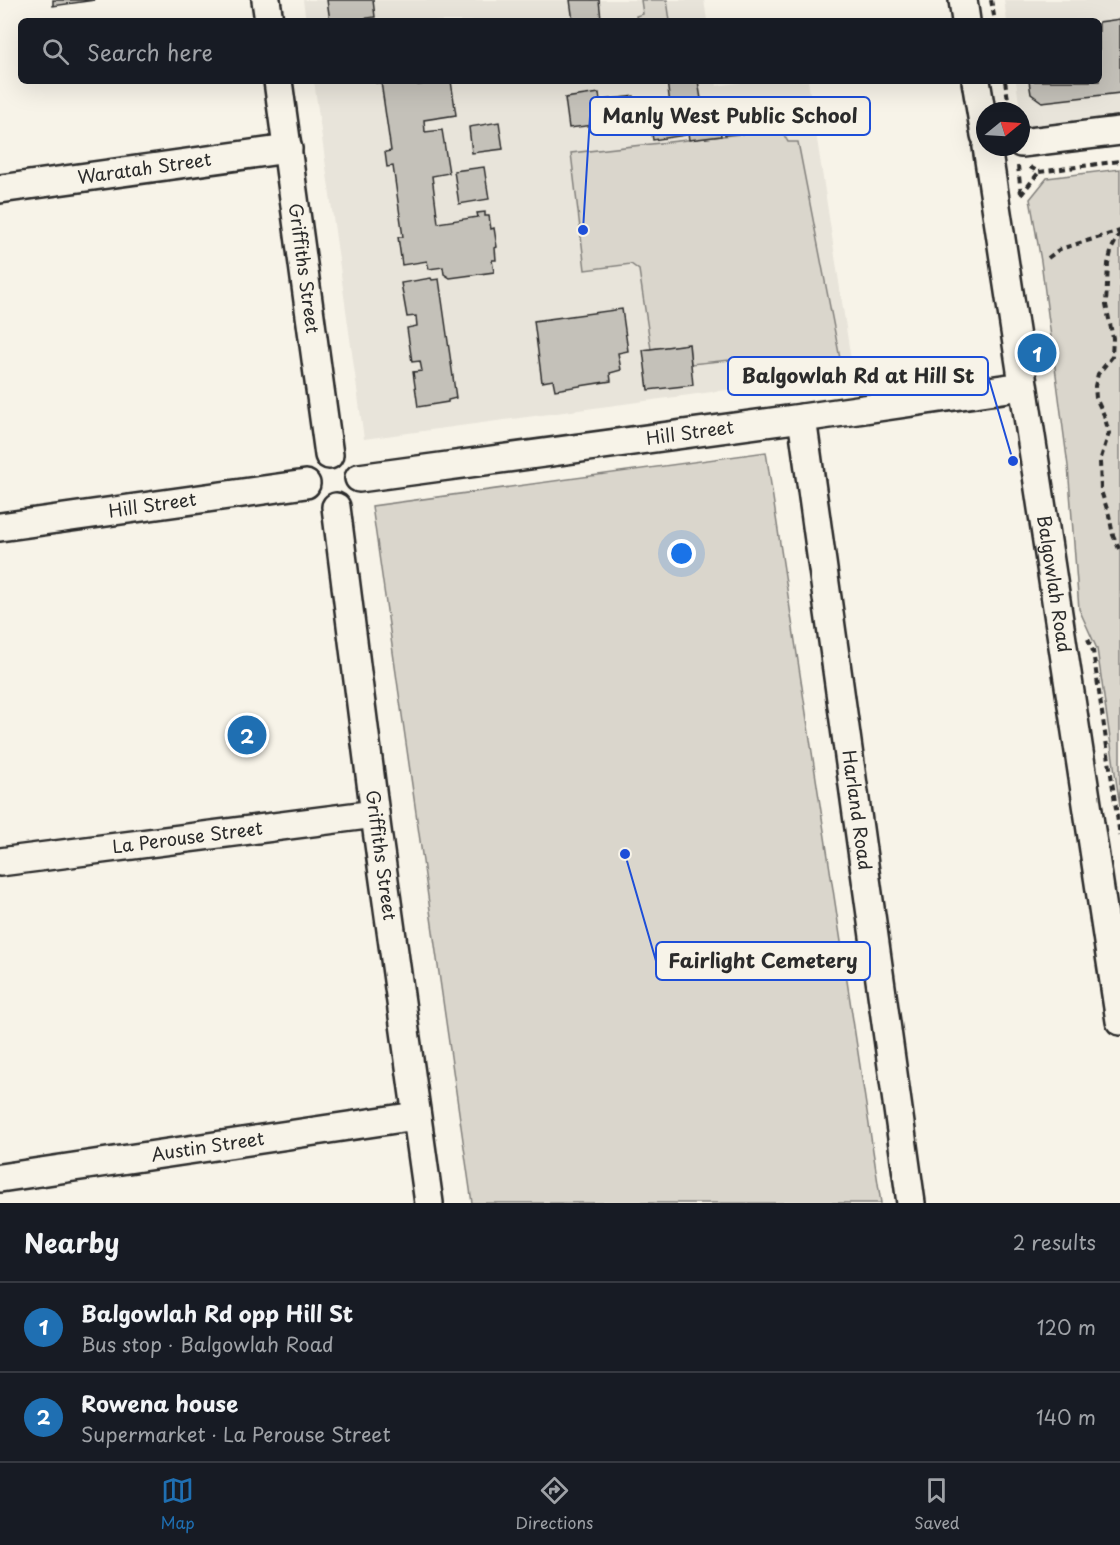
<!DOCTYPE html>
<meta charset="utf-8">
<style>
:root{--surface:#171b24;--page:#20242c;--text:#f1f3f6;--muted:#9ea1a6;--line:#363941;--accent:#1f6fb2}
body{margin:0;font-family:"Playpen Sans",sans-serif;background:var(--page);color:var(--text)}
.compass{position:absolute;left:976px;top:102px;width:54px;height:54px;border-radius:50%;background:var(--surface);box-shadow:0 6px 24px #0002;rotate:72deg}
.you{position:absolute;left:682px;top:554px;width:21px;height:21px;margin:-15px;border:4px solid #fff;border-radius:50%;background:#1a73e8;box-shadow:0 0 0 9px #1a73e833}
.badge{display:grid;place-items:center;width:39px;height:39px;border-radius:50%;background:var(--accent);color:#fff;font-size:20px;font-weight:700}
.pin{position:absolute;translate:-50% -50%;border:3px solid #fff;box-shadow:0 2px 6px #0006}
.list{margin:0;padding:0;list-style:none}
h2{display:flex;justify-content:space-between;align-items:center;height:78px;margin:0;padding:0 24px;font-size:26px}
h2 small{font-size:20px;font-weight:400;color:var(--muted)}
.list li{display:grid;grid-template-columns:39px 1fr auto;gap:18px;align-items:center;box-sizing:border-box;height:90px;padding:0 24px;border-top:2px solid var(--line)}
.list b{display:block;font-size:22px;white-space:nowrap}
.list p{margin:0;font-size:20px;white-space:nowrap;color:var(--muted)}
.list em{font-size:20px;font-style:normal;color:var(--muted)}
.icon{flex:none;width:33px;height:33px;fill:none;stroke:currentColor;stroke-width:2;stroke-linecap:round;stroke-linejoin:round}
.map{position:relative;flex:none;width:1120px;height:1203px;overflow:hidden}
.search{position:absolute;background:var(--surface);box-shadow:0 6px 24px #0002;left:18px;right:18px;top:18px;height:66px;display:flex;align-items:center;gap:15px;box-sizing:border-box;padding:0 21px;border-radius:9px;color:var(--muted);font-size:22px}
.sheet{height:258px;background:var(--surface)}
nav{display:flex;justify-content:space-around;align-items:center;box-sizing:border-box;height:84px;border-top:2px solid var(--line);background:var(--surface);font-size:16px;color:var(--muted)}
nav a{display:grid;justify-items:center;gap:3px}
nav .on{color:var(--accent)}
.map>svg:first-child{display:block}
.built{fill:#e8e4da}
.green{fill:#dad6cc;stroke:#82807c;stroke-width:1.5}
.building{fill:#c4c1b9;stroke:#2b2b2b;stroke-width:1.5}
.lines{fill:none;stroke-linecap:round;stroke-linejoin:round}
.minor-casing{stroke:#2b2b2b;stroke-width:32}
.path{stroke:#2b2b2b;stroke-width:4;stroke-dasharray:6 4.5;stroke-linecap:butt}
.minor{stroke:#f7f3e8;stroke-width:27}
.labels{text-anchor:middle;stroke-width:4.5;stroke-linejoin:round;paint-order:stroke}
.street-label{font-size:18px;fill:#2b2b2b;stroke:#f7f3e8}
.leader{fill:none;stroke:#1d4ed8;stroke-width:2}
.callout-dot{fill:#1d4ed8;stroke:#f7f3e8;stroke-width:2}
.callout{fill:#f7f3e8;stroke:#1d4ed8;stroke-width:2}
.callout-label{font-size:20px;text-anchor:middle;font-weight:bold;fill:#2b2b2b}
</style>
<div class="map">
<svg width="1120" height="1203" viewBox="0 0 1120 1203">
<rect width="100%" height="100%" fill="#f7f3e8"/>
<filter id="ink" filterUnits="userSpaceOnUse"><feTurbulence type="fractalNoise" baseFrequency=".0167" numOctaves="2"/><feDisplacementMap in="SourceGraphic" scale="12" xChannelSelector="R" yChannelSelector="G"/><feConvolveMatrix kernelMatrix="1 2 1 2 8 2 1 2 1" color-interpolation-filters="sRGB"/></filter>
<g filter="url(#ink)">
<!-- built -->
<g class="built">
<path d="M303,0h401l3,21h-401z"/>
<path d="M1004,0h116v118l-97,15 -7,-52h83v-60h-92z"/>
<path d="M314,81h402l1,5 35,-5h56l45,292 -489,66z"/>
</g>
<!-- green -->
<g class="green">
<path d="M641,0h26l3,21h-33l-1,-5 7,-2z"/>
<path d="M757,114l16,3 15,25h10l45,232 -98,13 -5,-28 -49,5 -2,-20 -38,5 -12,-79 -8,-6 -46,6 -14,-117 187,-21z"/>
<path d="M1120,169v638l-23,-158 -18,-40 -11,-143 -27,-205 -11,-62 17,-21z"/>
<path d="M766,452l115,751h-409l-100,-697z"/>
</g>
<!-- building -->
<g class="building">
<path d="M53,0h42l-42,6z"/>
<path d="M327,0h46l2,17 -27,4h-18z"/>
<path d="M570,0h29l2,19 -28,2z"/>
<path d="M1120,19v74l-78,9 -11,-8 -2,-13h70v-59z"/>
<path d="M375,81h42l1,4 33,-4 5,34 -32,5 1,12 17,-2 7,43 -17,3 6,47 40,-6 -1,-4 8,-1v4h4l2,13 3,-1 3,19 -2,1 1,12h-4l2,12 -44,6 -6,-4 -1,-7 -14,2 -2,-8 -25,4 -4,-28h5l-10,-71 -6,1 -2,-15 6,-1 -10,-69 -5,1z"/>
<path d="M667,81h31l3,18 -31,5z"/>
<path d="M599,93l4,31 -34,4 -4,-30z"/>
<path d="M634,96l4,30 -32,4 -3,-30z"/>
<path d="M754,101l3,29 -32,5 -4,-30z"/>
<path d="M718,104l3,32 -32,4 -4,-30z"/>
<path d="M681,105l4,30 -32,5 -5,-31z"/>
<path d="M499,122l4,27 -31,4 -3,-26z"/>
<path d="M484,167l5,32 -30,5 -5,-33z"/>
<path d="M431,278l1,2 7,-1 17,119 -8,2v2l-30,5 -5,-35 9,-1 -2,-10 -8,1 -5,-34 10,-2 -1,-10 -9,1 -6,-34z"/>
<path d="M622,309l6,42 -10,2 3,17 -11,3 1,8 -56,9 -2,-10 -11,2 -8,-61z"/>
<path d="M689,344l4,41 -45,5 -5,-40z"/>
</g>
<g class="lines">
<defs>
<g id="minor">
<path d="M266,0l3,21"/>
<path d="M963,0l3,21"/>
<path id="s1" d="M278,81l51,374"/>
<path d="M976,81l9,54"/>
<path d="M1021,143l99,-12"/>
<path id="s2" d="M987,147l133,874"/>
<path id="s3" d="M0,189l288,-40"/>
<path id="s4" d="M802,418l109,785"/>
<path id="s5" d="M359,478l443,-60 221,-32"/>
<path id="s6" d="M336,507l41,323 52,373"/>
<path id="s7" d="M0,527l306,-43"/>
<path id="s8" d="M0,862l375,-48"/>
<path id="s9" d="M0,1178l416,-62"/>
</g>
</defs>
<!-- minor casing -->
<use href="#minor" class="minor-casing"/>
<!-- path -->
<g class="path">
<path d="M991,0l4,21"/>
<path d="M1005,81l5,30"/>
<path d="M1018,166l3,28"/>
<path d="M1030,167l9,5 81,-11"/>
<path d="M1021,195l18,-23"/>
<path d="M1120,233l-8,15 -4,16 -2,41 7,33 -1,19 -14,17 -3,12 1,12 8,17 5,18 -9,28 1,30 8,24 4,20 7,16"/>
<path d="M1048,258l12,-9 60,-18"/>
<path d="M1088,639l5,12 27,185"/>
</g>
<!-- minor -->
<use href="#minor" class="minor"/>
</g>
</g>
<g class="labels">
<!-- street labels -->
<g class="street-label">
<text dy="6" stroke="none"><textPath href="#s3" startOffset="146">Waratah Street</textPath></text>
<text dy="6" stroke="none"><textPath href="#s1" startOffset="189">Griffiths Street</textPath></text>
<text dy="6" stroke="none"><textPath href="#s5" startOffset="334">Hill Street</textPath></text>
<text dy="6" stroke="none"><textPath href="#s7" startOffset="154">Hill Street</textPath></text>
<text dy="6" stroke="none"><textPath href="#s2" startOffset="442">Balgowlah Road</textPath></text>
<text dy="6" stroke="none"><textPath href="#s4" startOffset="396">Harland Road</textPath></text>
<text dy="6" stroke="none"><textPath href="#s8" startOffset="189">La Perouse Street</textPath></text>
<text dy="6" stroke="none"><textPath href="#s6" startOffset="351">Griffiths Street</textPath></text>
<text dy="6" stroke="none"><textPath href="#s9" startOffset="210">Austin Street</textPath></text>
</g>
</g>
<!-- callouts -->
<path class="leader" d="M583 230L590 116M1013 461L988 376M625 854L656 961"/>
<g class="callout-dot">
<circle cx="583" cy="230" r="6"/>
<circle cx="1013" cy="461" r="6"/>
<circle cx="625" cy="854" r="6"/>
</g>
<g class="callout">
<rect x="590" y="97" width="280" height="38" rx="6"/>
<rect x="728" y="357" width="260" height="38" rx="6"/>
<rect x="656" y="942" width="214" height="38" rx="6"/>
</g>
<g class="callout-label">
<text x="730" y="123">Manly West Public School</text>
<text x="858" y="383">Balgowlah Rd at Hill St</text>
<text x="763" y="968">Fairlight Cemetery</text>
</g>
</svg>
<svg class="compass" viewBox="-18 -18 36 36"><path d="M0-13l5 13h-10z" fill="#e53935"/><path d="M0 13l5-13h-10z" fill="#9ea1a6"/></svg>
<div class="you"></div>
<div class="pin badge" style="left:1037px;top:353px">1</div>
<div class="pin badge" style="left:247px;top:735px">2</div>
<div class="search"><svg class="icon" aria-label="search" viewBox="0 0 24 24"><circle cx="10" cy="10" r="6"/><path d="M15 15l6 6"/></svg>Search here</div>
</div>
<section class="sheet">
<h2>Nearby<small>2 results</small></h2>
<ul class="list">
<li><span class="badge">1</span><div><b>Balgowlah Rd opp Hill St</b><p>Bus stop · Balgowlah Road</p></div><em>120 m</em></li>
<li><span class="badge">2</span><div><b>Rowena house</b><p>Supermarket · La Perouse Street</p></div><em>140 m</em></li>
</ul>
</section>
<nav>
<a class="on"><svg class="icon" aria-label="map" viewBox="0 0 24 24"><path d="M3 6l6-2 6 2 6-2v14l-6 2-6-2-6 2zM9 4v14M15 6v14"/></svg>Map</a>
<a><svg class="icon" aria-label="directions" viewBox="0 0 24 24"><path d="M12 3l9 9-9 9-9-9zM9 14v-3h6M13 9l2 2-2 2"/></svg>Directions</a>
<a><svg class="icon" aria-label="saved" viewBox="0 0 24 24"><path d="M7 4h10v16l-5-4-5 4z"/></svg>Saved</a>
</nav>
